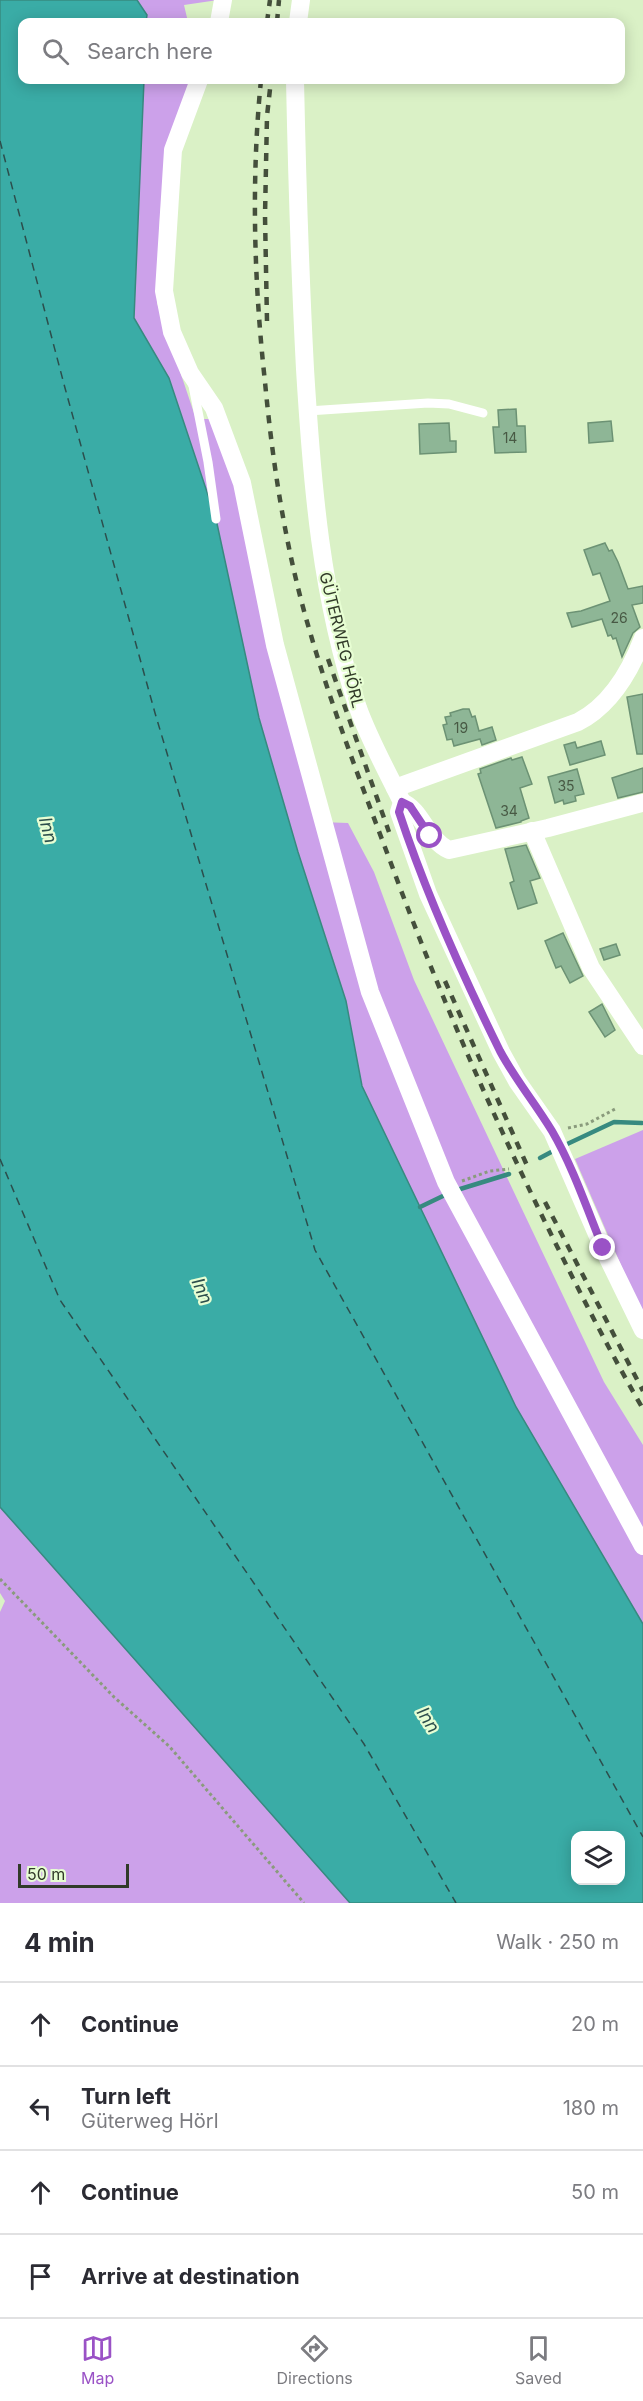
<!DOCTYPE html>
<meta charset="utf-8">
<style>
:root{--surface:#fff;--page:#f7f7f7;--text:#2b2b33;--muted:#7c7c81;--line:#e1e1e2;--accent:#9a52c6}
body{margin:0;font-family:Inter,sans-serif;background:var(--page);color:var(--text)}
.controls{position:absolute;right:18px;bottom:18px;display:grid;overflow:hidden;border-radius:12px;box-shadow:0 3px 15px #0003}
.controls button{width:54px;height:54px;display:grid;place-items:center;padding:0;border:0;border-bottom:2px solid var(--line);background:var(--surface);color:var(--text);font:30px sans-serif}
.scale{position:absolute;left:18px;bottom:15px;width:111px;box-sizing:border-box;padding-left:6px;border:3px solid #313a29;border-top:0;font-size:16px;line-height:21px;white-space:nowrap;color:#313a29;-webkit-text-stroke:4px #e7fed3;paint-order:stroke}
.stop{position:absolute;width:18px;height:18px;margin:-14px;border:4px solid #9a52c6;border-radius:50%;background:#fff}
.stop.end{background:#9a52c6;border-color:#fff;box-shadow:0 2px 6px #0008}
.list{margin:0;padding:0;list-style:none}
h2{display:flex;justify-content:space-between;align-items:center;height:78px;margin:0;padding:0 24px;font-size:26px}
h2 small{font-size:20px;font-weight:400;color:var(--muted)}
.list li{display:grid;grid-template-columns:39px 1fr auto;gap:18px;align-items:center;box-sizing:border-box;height:84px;padding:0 24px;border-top:2px solid var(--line)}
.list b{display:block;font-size:22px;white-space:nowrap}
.list p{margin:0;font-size:20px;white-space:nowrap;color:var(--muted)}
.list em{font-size:20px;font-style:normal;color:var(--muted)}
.icon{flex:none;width:33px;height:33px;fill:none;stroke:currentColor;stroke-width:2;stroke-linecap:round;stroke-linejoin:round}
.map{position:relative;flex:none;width:643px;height:1903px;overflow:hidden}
.search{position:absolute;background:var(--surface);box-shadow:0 3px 15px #0003;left:18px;right:18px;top:18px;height:66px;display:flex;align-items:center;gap:15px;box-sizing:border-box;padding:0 21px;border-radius:12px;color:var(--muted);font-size:22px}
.sheet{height:414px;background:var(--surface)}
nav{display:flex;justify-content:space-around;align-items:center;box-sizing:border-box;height:84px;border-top:2px solid var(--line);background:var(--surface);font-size:16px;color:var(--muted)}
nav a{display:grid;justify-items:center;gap:3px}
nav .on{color:var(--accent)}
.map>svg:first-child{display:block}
.green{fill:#cca1ea}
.water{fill:#3aaca6;stroke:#378a80;stroke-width:1.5;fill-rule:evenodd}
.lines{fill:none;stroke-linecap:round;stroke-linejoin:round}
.stream{stroke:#378a80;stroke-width:4.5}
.ferry{stroke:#2c4e4c;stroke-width:1.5;stroke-dasharray:8 6;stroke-linecap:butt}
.building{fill:#8eb696;stroke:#6c9274;stroke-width:1.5}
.path{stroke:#8a9b7c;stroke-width:3;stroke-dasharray:3 3;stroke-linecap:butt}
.service{stroke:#fff;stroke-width:9}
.minor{stroke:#fff;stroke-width:18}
.rail{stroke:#444f3b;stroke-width:4.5;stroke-dasharray:8 8;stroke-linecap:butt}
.route{stroke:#9a52c6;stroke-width:8}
.labels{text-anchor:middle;stroke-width:4.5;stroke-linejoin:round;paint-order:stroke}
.number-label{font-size:14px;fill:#485944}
.street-label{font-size:16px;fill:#313a29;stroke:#e7fed3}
.water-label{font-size:18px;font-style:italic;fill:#2c4e4c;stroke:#e7fed3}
</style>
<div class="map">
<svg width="643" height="1903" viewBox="0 0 643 1903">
<rect width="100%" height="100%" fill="#daf1c6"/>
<!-- green -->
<g class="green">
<path d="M137,0h81l-34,5 4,17h-42l1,-7z"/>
<path d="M144,80h49l-27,78 -6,58 -3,87 39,116h17l21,57 86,346 28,1 26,49 40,108 107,227 83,175 39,63v179l-127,-217 -154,-321 -16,-85 -48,-149 -39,-134 -43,-199 -82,-201z"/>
<path d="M643,1130v186l-68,-157z"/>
<path d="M0,1507l350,396h-350v-291l5,-11 -5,-8z"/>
</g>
<!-- water -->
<path class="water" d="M0,0h137l10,15 -1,7h-124v58h122l-10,238 35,60 47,141 43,199 39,134 48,149 16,85 154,321 127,217v279h-293l-350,-396zM576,1836h44v44h-44z"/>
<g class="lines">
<!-- stream -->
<g class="stream">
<path d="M563,1146l51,-24 28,1"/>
<path d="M540,1158l15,-8"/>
<path d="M457,1190l52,-16"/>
<path d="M420,1207l25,-12"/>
</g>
<!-- ferry -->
<g class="ferry">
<path d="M0,141l65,247 90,325 160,537 328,587"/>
<path d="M0,1159l60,141 304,444 92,159"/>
</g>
</g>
<!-- building -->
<g class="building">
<path d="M516,409l1,17h8l1,26 -31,1 -2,-26h6l-1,-17z"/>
<path d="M611,421l2,20 -24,2 -1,-20z"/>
<path d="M449,423l1,18h6v11l-36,2 -1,-30z"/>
<path d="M605,543l4,8 3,-1 6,12 10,27 15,-3v17l-11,2 8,22 -7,6 -11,24 -6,-19 -3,1 -2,-4 -3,1 -6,-17 -30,8 -5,-14 14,-2 29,-10 -10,-28 -7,2 -9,-25z"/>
<path d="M643,694v60h-6l-10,-57z"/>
<path d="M463,709h6l3,8 3,-1 4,15 13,-4 4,13 -14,5 -2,-6 -26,7 -2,-7 -5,1 -4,-15 4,-1 -2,-7 6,-1 -1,-3z"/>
<path d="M601,741l4,14 -35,10 -6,-20 11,-3 2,6z"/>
<path d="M522,757l10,27 -12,4 9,30 -8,3v1l-25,6 -18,-54 3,-1 -1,-4 31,-11 1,2z"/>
<path d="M643,768v24l-25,6 -6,-20z"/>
<path d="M577,769l7,25 -9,2 1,5 -12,3 -1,-4 -8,3 -7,-26z"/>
<path d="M526,845l14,33 -10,3 7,22 -19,6 -8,-26 4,-2 -9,-32z"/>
<path d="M563,933l20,43 -13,7 -9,-17 -5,2 -11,-27z"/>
<path d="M616,944l4,11 -16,5 -4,-11z"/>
<path d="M602,1004l13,26 -10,7 -16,-25z"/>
</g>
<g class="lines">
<!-- path -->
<g class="path">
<path d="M568,1128l19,-4 30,-16"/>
<path d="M462,1181l28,-10 19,-2"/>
<path d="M0,1579l114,118 55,49 135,157"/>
</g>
<!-- service -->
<g class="service">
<path d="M193,386l15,76 8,57"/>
<path d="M308,411l120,-8 21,1 34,9"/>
</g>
<!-- minor -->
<g class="minor">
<path d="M219,22l4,-22"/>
<path d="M298,22l3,-22"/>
<path d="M199,80l-26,70 -9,141 8,41 18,41 24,35 28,75 33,162 95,347 76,190 197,364"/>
<path d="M295,80c2,96 5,193 10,289 7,115 16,229 53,339 12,33 29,63 44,94l-3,10 29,82 73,158 16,29 35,50 51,117 40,82"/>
<path d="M395,788l183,-66c33,-17 52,-50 65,-84"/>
<path d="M402,802c20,8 24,37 47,48l99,-22 94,-25"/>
<path d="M532,831l59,137 52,78"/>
</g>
<!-- rail -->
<g class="rail">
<path d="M267,22l3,-22"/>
<path d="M277,22l2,-22"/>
<path d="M261,80c-10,100 -7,202 4,302 8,85 21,169 45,250 25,86 58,169 89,253 44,117 94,231 149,343 30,61 61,122 95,181"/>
<path d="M267,321l-2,-105 2,-100 4,-36"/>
<path d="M328,659l61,173"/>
<path d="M445,981l84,189"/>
<path d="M545,1202l98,189"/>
</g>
</g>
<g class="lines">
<!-- route -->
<path class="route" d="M430,836l-20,-30 -8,-4 -3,10c27,82 63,162 101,239 15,28 35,52 52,80 21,36 35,78 51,117"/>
</g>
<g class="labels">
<!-- number labels -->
<g class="number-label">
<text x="510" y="443">14</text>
<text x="619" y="623">26</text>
<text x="461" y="733">19</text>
<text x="566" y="791">35</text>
<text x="509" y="816">34</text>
</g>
<!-- street labels -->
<g class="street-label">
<text transform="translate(342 640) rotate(76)" y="6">GÜTERWEG HÖRL</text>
</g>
<!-- water labels -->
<g class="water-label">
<text transform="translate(48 830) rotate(75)" y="6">Inn</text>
<text transform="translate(202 1291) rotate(67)" y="6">Inn</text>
<text transform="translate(428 1720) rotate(58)" y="6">Inn</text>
</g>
</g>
</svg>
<div class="controls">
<button><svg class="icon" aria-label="layers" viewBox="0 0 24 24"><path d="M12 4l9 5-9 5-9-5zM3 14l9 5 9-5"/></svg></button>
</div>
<div class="scale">50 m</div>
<div class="stop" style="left:430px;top:836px"></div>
<div class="stop end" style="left:603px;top:1248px"></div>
<div class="search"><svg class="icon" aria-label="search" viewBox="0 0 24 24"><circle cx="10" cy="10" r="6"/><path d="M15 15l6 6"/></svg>Search here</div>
</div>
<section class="sheet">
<h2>4 min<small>Walk · 250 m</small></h2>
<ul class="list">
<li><svg class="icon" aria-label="ahead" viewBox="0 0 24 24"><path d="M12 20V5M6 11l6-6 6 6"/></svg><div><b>Continue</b></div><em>20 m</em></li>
<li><svg class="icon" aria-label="left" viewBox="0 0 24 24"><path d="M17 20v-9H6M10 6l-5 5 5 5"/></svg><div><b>Turn left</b><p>Güterweg Hörl</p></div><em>180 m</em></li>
<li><svg class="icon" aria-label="ahead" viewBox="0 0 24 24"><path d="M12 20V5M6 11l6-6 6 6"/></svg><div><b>Continue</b></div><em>50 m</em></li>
<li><svg class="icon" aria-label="arrive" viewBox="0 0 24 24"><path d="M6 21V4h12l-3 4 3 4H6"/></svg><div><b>Arrive at destination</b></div></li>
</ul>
</section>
<nav>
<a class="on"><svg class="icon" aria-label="map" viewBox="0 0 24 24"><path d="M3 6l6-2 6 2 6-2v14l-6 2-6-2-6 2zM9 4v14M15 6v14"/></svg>Map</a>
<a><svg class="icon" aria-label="directions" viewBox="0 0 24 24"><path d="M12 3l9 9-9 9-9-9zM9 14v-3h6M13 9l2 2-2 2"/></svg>Directions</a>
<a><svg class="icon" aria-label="saved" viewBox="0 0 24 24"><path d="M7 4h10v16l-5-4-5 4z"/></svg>Saved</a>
</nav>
